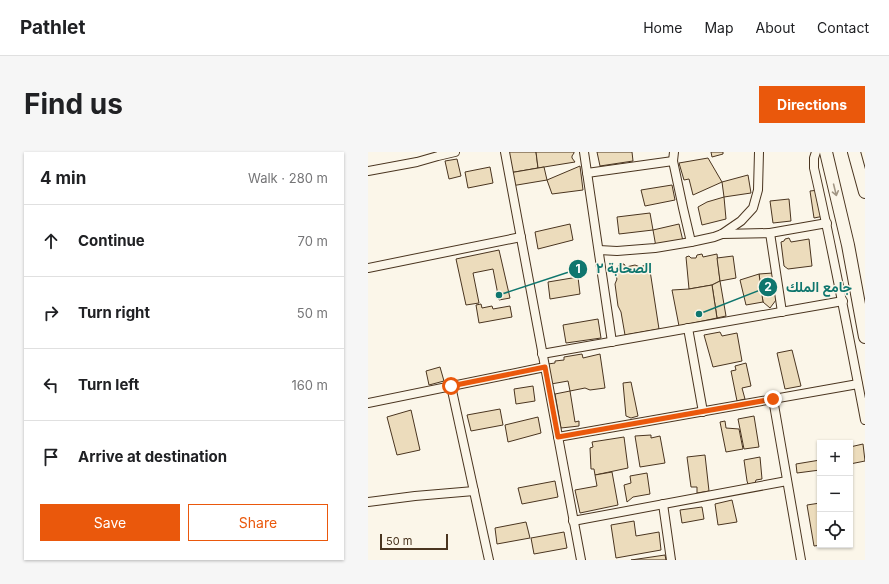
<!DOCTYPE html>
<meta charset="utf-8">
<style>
:root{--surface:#fff;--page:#f6f6f6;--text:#202124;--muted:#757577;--line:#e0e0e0;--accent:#ea580c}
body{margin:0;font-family:Inter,Vazirmatn,sans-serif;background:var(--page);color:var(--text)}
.controls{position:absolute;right:12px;bottom:12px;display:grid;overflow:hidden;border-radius:0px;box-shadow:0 1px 3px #0004}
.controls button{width:36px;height:36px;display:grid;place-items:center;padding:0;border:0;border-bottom:1px solid var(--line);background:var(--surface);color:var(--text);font:20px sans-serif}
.scale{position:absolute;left:12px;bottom:10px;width:68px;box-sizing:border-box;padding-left:4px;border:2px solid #4a3520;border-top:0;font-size:11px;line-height:14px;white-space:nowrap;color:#4a3520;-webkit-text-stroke:3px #fbf6e9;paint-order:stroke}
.stop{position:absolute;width:12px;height:12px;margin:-9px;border:3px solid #ea580c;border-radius:50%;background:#fff}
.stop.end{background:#ea580c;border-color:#fff;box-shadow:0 1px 4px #0008}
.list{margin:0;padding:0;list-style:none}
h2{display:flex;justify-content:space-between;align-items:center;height:52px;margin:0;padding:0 16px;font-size:17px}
h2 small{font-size:13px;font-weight:400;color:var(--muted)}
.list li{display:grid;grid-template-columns:26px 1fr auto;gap:12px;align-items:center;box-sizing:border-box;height:72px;padding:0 16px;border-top:1px solid var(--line)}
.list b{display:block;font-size:15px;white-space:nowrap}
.list em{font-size:13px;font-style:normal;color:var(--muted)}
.actions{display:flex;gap:8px;padding:12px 16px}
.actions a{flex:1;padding:9px 0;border:1px solid var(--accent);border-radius:0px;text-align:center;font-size:14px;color:var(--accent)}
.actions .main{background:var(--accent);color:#fff}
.icon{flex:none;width:22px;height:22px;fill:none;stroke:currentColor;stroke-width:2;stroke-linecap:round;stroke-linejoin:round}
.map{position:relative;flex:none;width:497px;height:408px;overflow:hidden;border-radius:0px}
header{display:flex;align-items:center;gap:24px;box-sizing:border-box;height:56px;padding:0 20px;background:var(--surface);border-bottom:1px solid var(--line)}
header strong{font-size:19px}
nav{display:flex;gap:22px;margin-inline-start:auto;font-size:14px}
.intro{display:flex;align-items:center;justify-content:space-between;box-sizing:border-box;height:96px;padding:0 24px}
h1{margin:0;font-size:28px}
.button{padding:10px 18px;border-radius:0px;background:var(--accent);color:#fff;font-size:14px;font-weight:700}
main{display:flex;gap:24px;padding:0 24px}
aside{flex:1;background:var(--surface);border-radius:0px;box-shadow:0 1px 3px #0004}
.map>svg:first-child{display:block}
.building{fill:#ecdcbc;stroke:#4a3520}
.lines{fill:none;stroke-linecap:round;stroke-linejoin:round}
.street-casing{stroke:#4a3520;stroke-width:10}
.secondary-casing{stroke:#4a3520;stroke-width:14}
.street{stroke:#fbf6e9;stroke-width:8}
.secondary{stroke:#fbf6e9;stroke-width:12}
.oneway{stroke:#a29684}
.route{stroke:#ea580c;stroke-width:5}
.leader{fill:none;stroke:#0f766e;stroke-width:1.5}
.callout-dot{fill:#0f766e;stroke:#fbf6e9;stroke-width:1.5}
.mark-label{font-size:12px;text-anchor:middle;font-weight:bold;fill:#fff}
.callout-label{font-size:14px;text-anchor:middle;font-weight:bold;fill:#0f766e;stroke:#fbf6e9;stroke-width:3;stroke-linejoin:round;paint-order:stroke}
</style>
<header>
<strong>Pathlet</strong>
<nav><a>Home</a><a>Map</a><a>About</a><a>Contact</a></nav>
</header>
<div class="intro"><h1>Find us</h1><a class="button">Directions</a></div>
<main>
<aside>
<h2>4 min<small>Walk · 280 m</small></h2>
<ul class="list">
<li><svg class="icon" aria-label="ahead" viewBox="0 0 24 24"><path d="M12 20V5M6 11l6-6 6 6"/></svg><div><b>Continue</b></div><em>70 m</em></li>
<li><svg class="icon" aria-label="right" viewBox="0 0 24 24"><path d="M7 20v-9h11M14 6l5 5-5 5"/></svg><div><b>Turn right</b></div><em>50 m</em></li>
<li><svg class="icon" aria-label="left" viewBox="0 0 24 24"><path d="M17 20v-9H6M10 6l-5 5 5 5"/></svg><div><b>Turn left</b></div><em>160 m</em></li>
<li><svg class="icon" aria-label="arrive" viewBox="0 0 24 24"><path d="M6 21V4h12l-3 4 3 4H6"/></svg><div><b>Arrive at destination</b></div></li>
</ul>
<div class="actions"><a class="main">Save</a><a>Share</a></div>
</aside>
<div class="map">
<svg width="497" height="408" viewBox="0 0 497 408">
<rect width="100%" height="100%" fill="#fbf6e9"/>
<!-- building -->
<g class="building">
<path d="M137,0h31l2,16 -29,5z"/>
<path d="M168,0h38v1l-2,3v2l3,4 -37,6z"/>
<path d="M229,0h35l1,9 -33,5z"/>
<path d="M343,0h12v2l-11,3z"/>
<path d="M340,6l14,24 -29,13 -4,-16 -5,1 -5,-17z"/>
<path d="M89,7l4,17 -12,3 -4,-18z"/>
<path d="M212,14l3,24 -31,4 -5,-14z"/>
<path d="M122,15l3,16 -25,5 -3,-16z"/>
<path d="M176,15l3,13 -36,6 -2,-13z"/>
<path d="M380,23l3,18 -27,4 -2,-15z"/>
<path d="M304,33l3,15 -30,6 -4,-16z"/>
<path d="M451,38l5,26 -10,2 -4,-27z"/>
<path d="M356,45l2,22 -24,6 -4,-18 9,-5z"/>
<path d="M421,47l2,22 -18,2 -3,-22z"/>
<path d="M282,61l3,17 -34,4 -2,-17z"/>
<path d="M202,72l3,16 -35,9 -3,-17z"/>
<path d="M311,72l4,17 -27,6 -3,-17z"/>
<path d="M421,86l2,4 18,-3 3,27 -24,3 -4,-3 -3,-24 3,-1 1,-2z"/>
<path d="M131,98l11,48 -11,2 -6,-31 -20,4 6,30 -13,2 -10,-46z"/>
<path d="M334,102l1,3 14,-3 3,27 -8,4 -23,4 -3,-32 3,-1 2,2h5l1,-3z"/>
<path d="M365,104l3,22 -16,3 -3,-23z"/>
<path d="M256,112l2,3 9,-2 5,2 9,-3 10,65 -34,6 -4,-23 -3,-6 -3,-22 2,-5 -3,-7 5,-7z"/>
<path d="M405,121l3,27 -6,8 -7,-6 -4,-28z"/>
<path d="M391,122l4,28 -17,3 -6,-25z"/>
<path d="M210,125l2,17 -30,5 -2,-17z"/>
<path d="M352,129l6,35 -9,2 -5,-33z"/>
<path d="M344,133l5,33 -38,8 -7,-36 17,-1z"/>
<path d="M113,152l1,4 10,-2 1,3 17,-3 2,11 -33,6 -3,-18z"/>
<path d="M230,167l3,19 -35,5 -3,-18z"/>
<path d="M352,180l2,4 15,-3 5,28 -29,6 -9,-32z"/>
<path d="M424,198l9,36 -16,3 -8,-36z"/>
<path d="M214,202l1,4 17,-4 5,34 -15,2 -5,-2 -15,3 -2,-10 -17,3 -3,-20 7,-1v-2l9,-1v-3z"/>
<path d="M378,211l5,23 -9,2 3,11 -8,2 -6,-30 5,-1 -1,-4z"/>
<path d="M72,215l4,14 -15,4 -3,-14z"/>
<path d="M263,230l7,34 -7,2 -5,-2 -3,-33z"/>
<path d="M165,234l2,15 -19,3 -2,-15z"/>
<path d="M202,239l5,31 4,-1v5l-18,2 -6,-34z"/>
<path d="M132,257l3,16 -32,6 -4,-16z"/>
<path d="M43,258l9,40 -23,5 -10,-38z"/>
<path d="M386,264l5,31 -15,2 -6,-30z"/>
<path d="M170,265l3,16 -33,9 -3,-17z"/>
<path d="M357,269l1,7 13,1 4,20 -17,3 -6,-30z"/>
<path d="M283,283v3l9,-2 5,27 -25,4 -5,-31z"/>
<path d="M256,285l4,31 -33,7 -1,-6h-3l-1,-21 3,-1 -1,-5z"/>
<path d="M495,292l2,17 -15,3v-17z"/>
<path d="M337,303l4,36 -12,2v-6h-6l-4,-30z"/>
<path d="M392,305l2,22 -6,1 -1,3 -7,1 -1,-3 -3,-21z"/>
<path d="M452,308v10l-23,3 -1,-9z"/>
<path d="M244,320l6,33 -38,8 -5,-23 22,-4 -2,-11z"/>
<path d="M279,321l3,21 -17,3 -6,5 -3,-17 7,-2 -1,-7z"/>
<path d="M187,329l3,16 -36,7 -4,-16z"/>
<path d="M364,348l5,22 -19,3 -3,-21z"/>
<path d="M452,351v42h1l-7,1 -7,-41z"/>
<path d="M334,355l2,12 -22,4 -2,-13z"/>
<path d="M266,369l2,15 23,-4 2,18 -45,8 -5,-33z"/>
<path d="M158,370l4,16 -33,6 -2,-16z"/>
<path d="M196,380l3,16 -33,6 -3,-16z"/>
<path d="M297,403l1,5h-35z"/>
</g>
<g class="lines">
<defs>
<g id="street">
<path d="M137,0l76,408"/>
<path d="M216,0l28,190"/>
<path d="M306,0l-1,9 10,47 8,34"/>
<path d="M448,0l-2,6v10c19,83 35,168 51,252"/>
<path d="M0,19l49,-9 21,-6 17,-4"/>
<path d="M219,21l86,-12"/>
<path d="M402,81l57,-10"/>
<path d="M354,82l48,-1 12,79"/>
<path d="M231,98l18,1 38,-3 36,-6 23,-5 8,-3 19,-13 12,-13 5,-18 1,-38"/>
<path d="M0,116l153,-31"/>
<path d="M320,176l15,84"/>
<path d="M174,202l301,-53"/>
<path d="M83,234l38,174"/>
<path d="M405,247l28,161"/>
<path d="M0,251l177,-36"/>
<path d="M190,285l300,-53"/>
<path d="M0,350l47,-6 59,-5"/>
<path d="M295,352l8,56"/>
<path d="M205,369l214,-40"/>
</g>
<g id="secondary">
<path d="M458,0l22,93 17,92"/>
<path d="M486,0l11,40"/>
</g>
</defs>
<!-- street casing -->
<use href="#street" class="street-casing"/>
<!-- secondary casing -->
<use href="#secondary" class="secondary-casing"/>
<!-- street -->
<use href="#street" class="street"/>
<!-- secondary -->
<use href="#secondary" class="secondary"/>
</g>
<!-- one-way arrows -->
<defs><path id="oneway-shaft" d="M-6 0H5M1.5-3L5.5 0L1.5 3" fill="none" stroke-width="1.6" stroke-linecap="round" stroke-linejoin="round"/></defs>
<use class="oneway" href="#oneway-shaft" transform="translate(467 38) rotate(76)"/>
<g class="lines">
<!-- route -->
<path class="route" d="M83,234l94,-19 13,70 215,-38"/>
</g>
<!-- callouts -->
<path class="leader" d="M131 143L210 117M331 162L400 135"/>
<g class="callout-dot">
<circle cx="131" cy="143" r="4"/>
<circle cx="331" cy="162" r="4"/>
<circle cx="210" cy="117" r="10"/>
<circle cx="400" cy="135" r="10"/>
</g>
<g class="mark-label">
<text x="210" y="121">1</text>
<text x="400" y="139">2</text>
</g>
<g class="callout-label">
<text x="256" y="121">الصحابة ٢</text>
<text x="451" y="140">جامع الملك</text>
</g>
</svg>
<div class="controls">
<button>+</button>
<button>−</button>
<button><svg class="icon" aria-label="locate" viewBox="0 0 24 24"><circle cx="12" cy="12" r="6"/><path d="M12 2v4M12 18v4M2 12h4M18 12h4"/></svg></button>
</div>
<div class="scale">50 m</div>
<div class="stop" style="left:83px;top:234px"></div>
<div class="stop end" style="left:405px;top:247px"></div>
</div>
</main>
